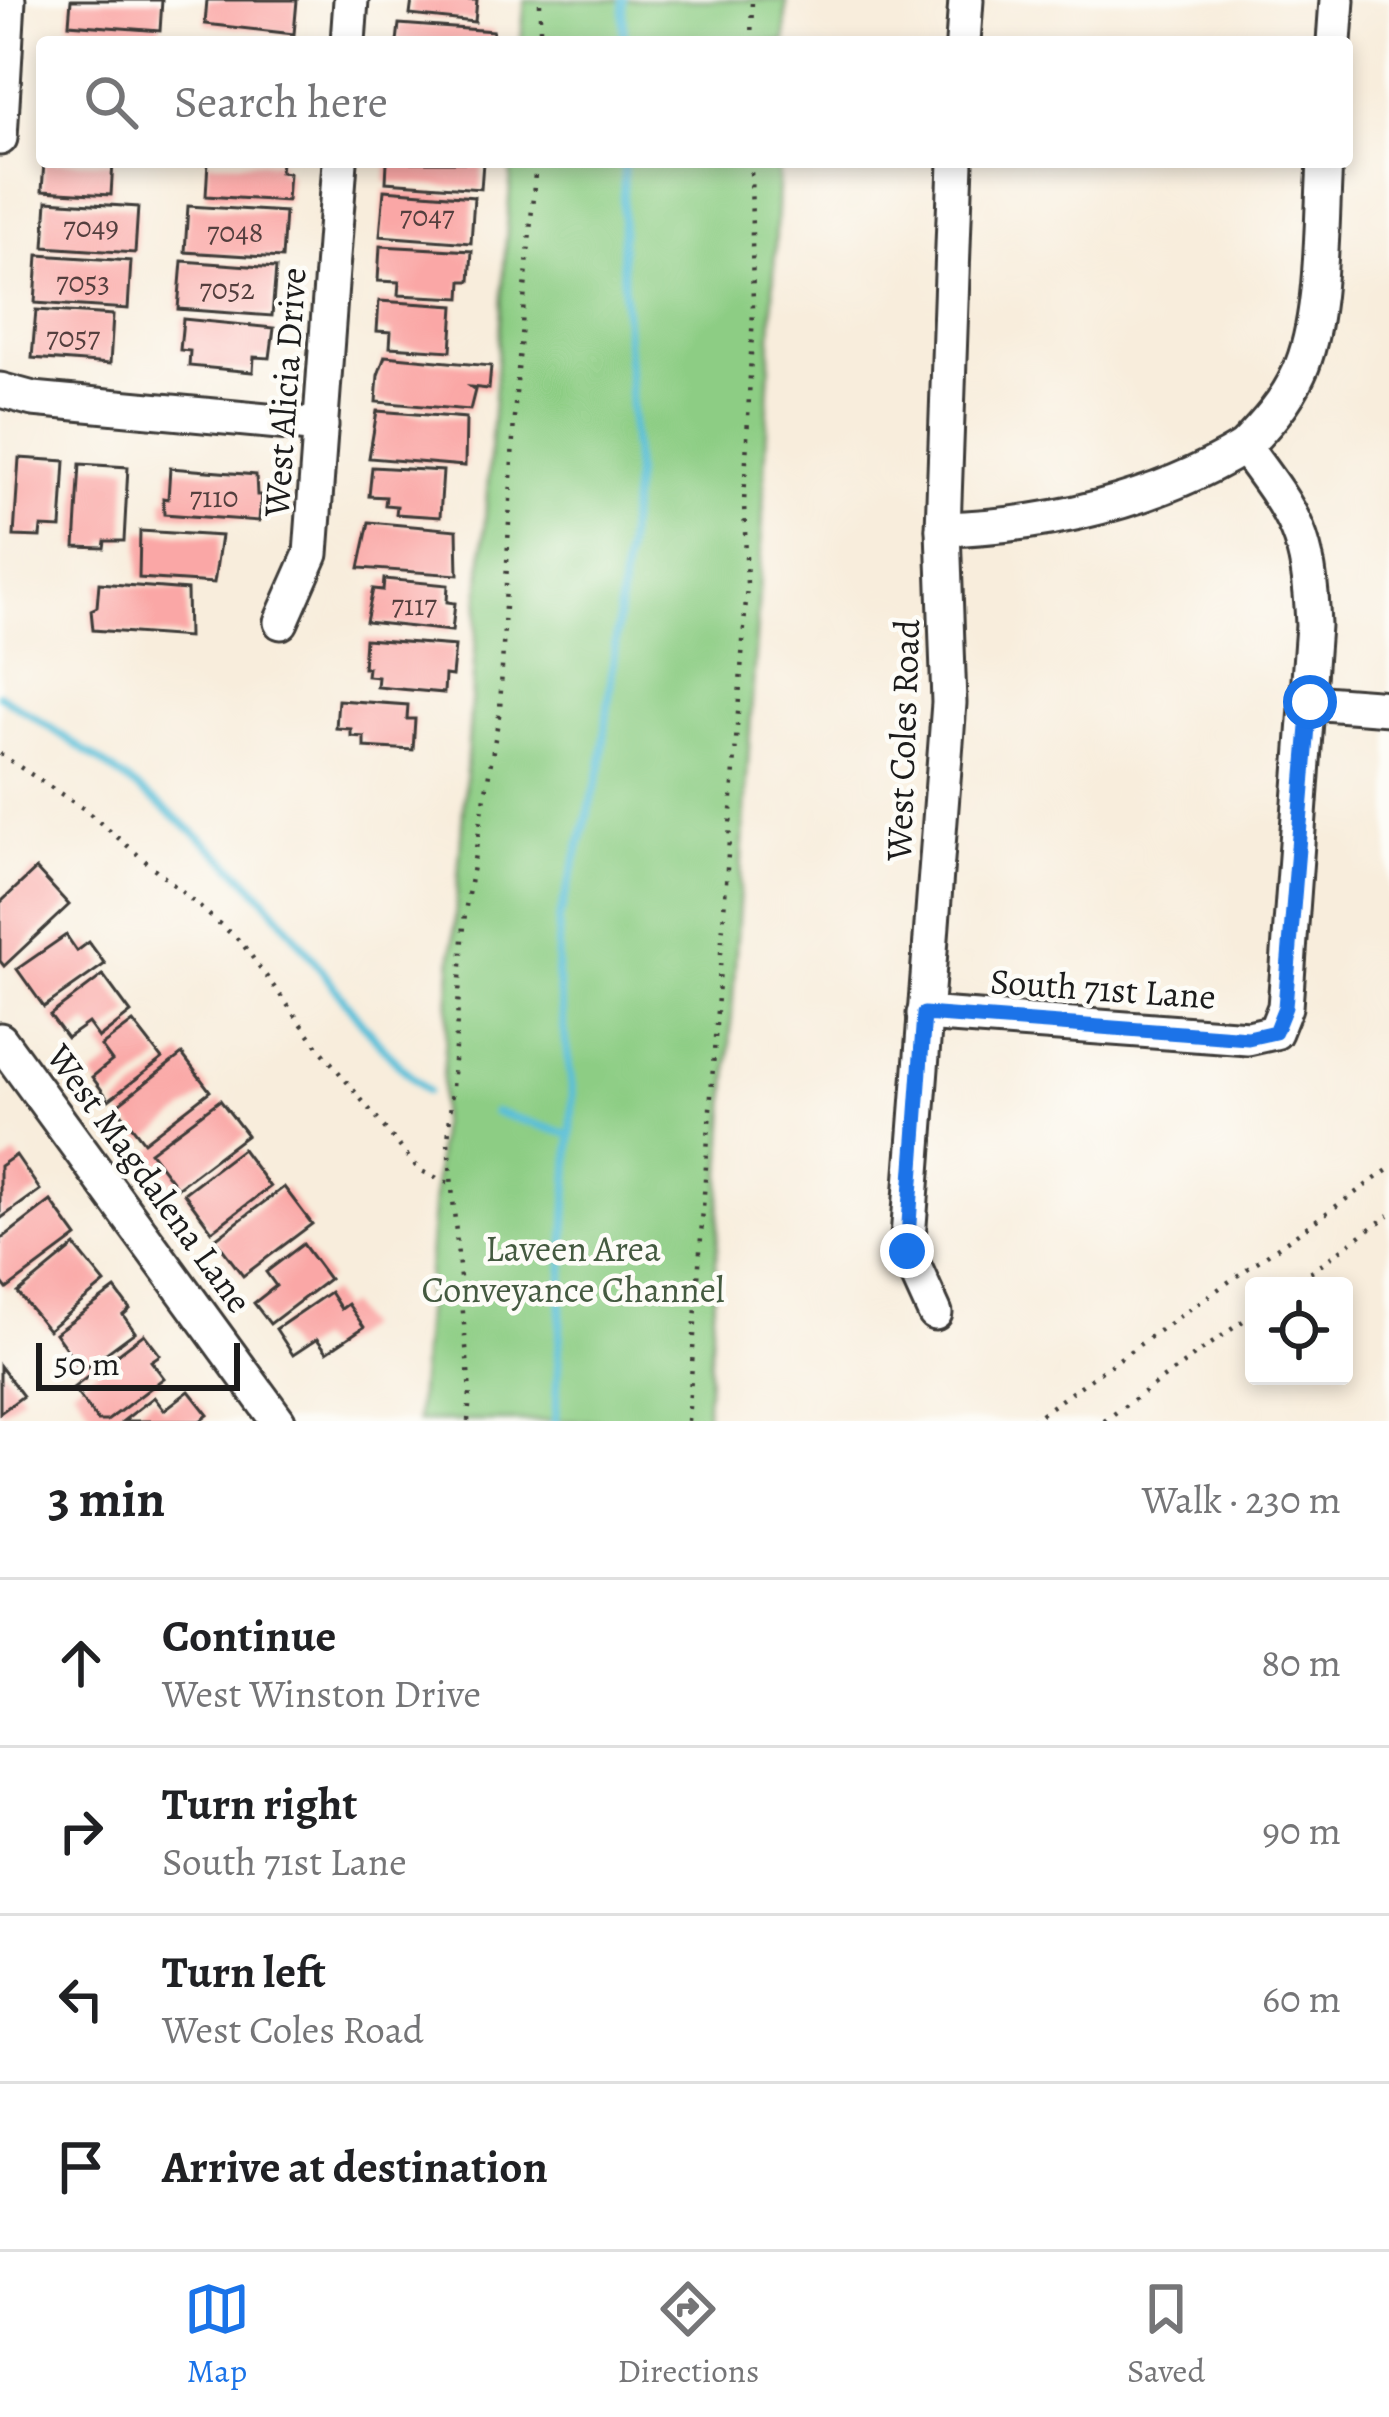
<!DOCTYPE html>
<meta charset="utf-8">
<style>
:root{--surface:#fff;--page:#f6f6f6;--text:#202124;--muted:#757577;--line:#e0e0e0;--accent:#1a73e8}
body{margin:0;font-family:Alegreya,serif;background:var(--page);color:var(--text)}
.controls{position:absolute;right:36px;bottom:36px;display:grid;overflow:hidden;border-radius:12px;box-shadow:0 6px 18px #0003}
.controls button{width:108px;height:108px;display:grid;place-items:center;padding:0;border:0;border-bottom:3px solid var(--line);background:var(--surface);color:var(--text);font:60px sans-serif}
.scale{position:absolute;left:36px;bottom:30px;width:204px;box-sizing:border-box;padding-left:12px;border:6px solid #1c1c1c;border-top:0;font-size:33px;line-height:42px;white-space:nowrap;color:#1c1c1c;-webkit-text-stroke:9px #fdfcf7;paint-order:stroke}
.stop{position:absolute;width:36px;height:36px;margin:-27px;border:9px solid #1a73e8;border-radius:50%;background:#fff}
.stop.end{background:#1a73e8;border-color:#fff;box-shadow:0 3px 12px #0008}
.list{margin:0;padding:0;list-style:none}
h2{display:flex;justify-content:space-between;align-items:center;height:156px;margin:0;padding:0 48px;font-size:51px}
h2 small{font-size:39px;font-weight:400;color:var(--muted)}
.list li{display:grid;grid-template-columns:78px 1fr auto;gap:36px;align-items:center;box-sizing:border-box;height:168px;padding:0 48px;border-top:3px solid var(--line)}
.list b{display:block;font-size:45px;white-space:nowrap}
.list p{margin:0;font-size:39px;white-space:nowrap;color:var(--muted)}
.list em{font-size:39px;font-style:normal;color:var(--muted)}
.icon{flex:none;width:66px;height:66px;fill:none;stroke:currentColor;stroke-width:2;stroke-linecap:round;stroke-linejoin:round}
.map{position:relative;flex:none;width:1389px;height:1421px;overflow:hidden}
.search{position:absolute;background:var(--surface);box-shadow:0 6px 18px #0003;left:36px;right:36px;top:36px;height:132px;display:flex;align-items:center;gap:30px;box-sizing:border-box;padding:0 42px;border-radius:12px;color:var(--muted);font-size:45px}
.sheet{height:828px;background:var(--surface)}
nav{display:flex;justify-content:space-around;align-items:center;box-sizing:border-box;height:168px;border-top:3px solid var(--line);background:var(--surface);font-size:33px;color:var(--muted)}
nav a{display:grid;justify-items:center;gap:6px}
nav .on{color:var(--accent)}
.map>svg:first-child{display:block}
.green{fill:#8dcd84;stroke:#547450;stroke-width:3}
.lines{fill:none;stroke-linecap:round;stroke-linejoin:round}
.stream{stroke:#5abfd8;stroke-width:8}
.building{fill:#faa7a6}
.minor-casing{stroke:#3d3b39;stroke-width:39}
.path{stroke:#3d3b39;stroke-width:4.5;stroke-dasharray:3 9;stroke-linecap:butt}
.minor{stroke:#fff;stroke-width:33}
.route{stroke:#1a73e8;stroke-width:15}
.labels{text-anchor:middle;stroke-width:9;stroke-linejoin:round;paint-order:stroke}
.number-label{font-size:30px;fill:#543f3e}
.street-label{font-size:36px;fill:#1c1c1c;stroke:#fdfcf7}
.park-label{font-size:36px;fill:#445a40;stroke:#fdfcf7}
</style>
<div class="map">
<svg width="1389" height="1421" viewBox="0 0 1389 1421">
<rect width="100%" height="100%" fill="#fdfcf7"/>
<filter id="ink" filterUnits="userSpaceOnUse"><feTurbulence type="fractalNoise" baseFrequency=".00833" numOctaves="2"/><feDisplacementMap in="SourceGraphic" scale="24" xChannelSelector="R" yChannelSelector="G"/><feConvolveMatrix kernelMatrix="1 2 1 2 8 2 1 2 1" color-interpolation-filters="sRGB"/></filter>
<filter id="wash" filterUnits="userSpaceOnUse"><feTurbulence type="fractalNoise" baseFrequency=".004" numOctaves="4" result="noise"/><feDisplacementMap in="SourceGraphic" scale="48" xChannelSelector="R" yChannelSelector="G"/><feGaussianBlur stdDeviation="2.7" result="paint"/><feColorMatrix in="noise" values="0 0 0 0 0 0 0 0 0 0 0 0 0 0 0 0 0 1.4 0 .05"/><feComposite in="paint" operator="in"/></filter>
<g filter="url(#wash)">
<rect width="100%" height="100%" fill="#f8eddc"/>
<!-- green -->
<g class="green">
<path d="M525,0h261l-1,42h-264z"/>
<path d="M512,162h267l-18,395 -55,864h-289z"/>
</g>
<g class="lines">
<!-- stream -->
<g class="stream">
<path d="M623,0l1,42"/>
<path d="M0,695c88,56 191,125 262,201 57,63 100,140 165,195"/>
<path d="M495,1112l76,23"/>
<path d="M555,1421l18,-326 -16,-121 2,-55 42,-152 34,-294 -13,-215 2,-96"/>
</g>
</g>
<g id="blocks">
<!-- building -->
<g class="building">
<path d="M71,0h91l-2,31 -91,-7z"/>
<path d="M207,0h90l-3,34 -89,-10z"/>
<path d="M412,0h65l-2,22 -65,-7z"/>
<path d="M399,24l94,7 -1,11h-95z"/>
<path d="M58,32l70,7 -1,3h-70z"/>
<path d="M44,162h69l-2,33 -69,-4z"/>
<path d="M208,162h73l-1,10 9,1 -2,28 -81,-5z"/>
<path d="M387,162h96l-2,27 -95,-7z"/>
<path d="M384,190l90,7 -3,46 -91,-7z"/>
<path d="M47,201l91,6 -3,46 -91,-6z"/>
<path d="M188,206l97,6 -3,46 -97,-6z"/>
<path d="M380,246l92,5 -2,30h-8l-1,17 -63,-3 1,-13 -21,-1z"/>
<path d="M38,255l93,6 -3,48 -93,-6z"/>
<path d="M182,261l94,7 -4,48 -94,-7z"/>
<path d="M379,301l75,5 -3,45 -61,-4 1,-15 -14,-1z"/>
<path d="M36,310l77,5 -3,49 -78,-6z"/>
<path d="M183,319l91,9 -4,30 -16,-1 -1,15 -64,-6 1,-15 -10,-1z"/>
<path d="M385,356l106,10 -2,23 -18,-2 4,3 -5,20 -94,-8 2,-27z"/>
<path d="M377,411l89,7 -1,48 -96,-8z"/>
<path d="M19,458l46,3 -4,67 -20,-1 -1,10 -26,-1z"/>
<path d="M80,464l48,3 -4,74h-19l-1,7 -29,-1z"/>
<path d="M372,467l71,4 -3,46 -44,-3 1,-8 -12,-1 1,-8 -17,-1z"/>
<path d="M170,468l86,7 1,20h4l-2,26 -95,-7 -1,-16 5,1z"/>
<path d="M369,522l88,8 1,45 -99,-7z"/>
<path d="M140,531l81,5 -7,47 -75,-5z"/>
<path d="M384,579l64,6 -1,17 8,1 -3,28 -86,-9 7,-33 10,1z"/>
<path d="M99,583l88,7 1,47 -95,-7 -2,-20 6,-3z"/>
<path d="M365,639l90,7 -3,30 -7,-1 -1,18 -67,-6 1,-10 -11,-1 1,-8h-5z"/>
<path d="M338,700l70,5 -1,14h8l-2,31 -49,-3v-10l-13,-1v-7l-15,-1z"/>
<path d="M36,869l33,36 -65,61 -4,-5v-58z"/>
<path d="M66,935l11,16 12,-9 16,22 -61,43 -27,-38z"/>
<path d="M103,975l28,38 -32,25 -11,-15 -21,15 -17,-23z"/>
<path d="M133,1022l29,37 -53,41 -17,-23 20,-16 -11,-15z"/>
<path d="M182,1054l28,37 -66,51 -28,-36z"/>
<path d="M220,1100l27,35 -70,53 -27,-36z"/>
<path d="M242,1149l28,38 -58,44 -28,-38z"/>
<path d="M16,1155l24,35 -40,29v-53z"/>
<path d="M284,1187l28,37 -69,52 -28,-37z"/>
<path d="M51,1201l26,36 -70,52 -7,-9v-40z"/>
<path d="M303,1244l26,35 -59,45 -16,-21 22,-17 -10,-14z"/>
<path d="M75,1246l30,37 -57,47 -30,-37z"/>
<path d="M115,1289l15,20 -7,6 12,17 -53,39 -27,-38z"/>
<path d="M330,1292l11,17 7,-5 16,23 -37,25 -10,-13 -24,16 -17,-26z"/>
<path d="M144,1334l16,21 -9,6 13,17 -57,43h-9l-25,-33z"/>
<path d="M0,1366l23,30 -23,17z"/>
<path d="M189,1391l19,24 -8,6h-77l31,-24 10,13z"/>
</g>
</g>
</g>
<g filter="url(#ink)">
<use href="#blocks" fill-opacity="0" stroke="#3d3b39" stroke-width="3"/>
<g class="lines">
<defs>
<g id="minor">
<path d="M348,42l3,-42"/>
<path d="M963,42l3,-42"/>
<path d="M1334,42l3,-42"/>
<path d="M0,138l8,-138"/>
<path d="M0,390l33,9 288,27"/>
<path d="M943,529c104,-3 213,-28 301,-82"/>
<path d="M281,622l30,-68 29,-392"/>
<path d="M1310,702l79,6"/>
<path d="M924,1014l324,24 27,-6 10,-25 28,-382c-4,-90 -16,-107 -69,-178 22,-23 42,-45 55,-74 25,-54 22,-151 26,-211"/>
<path d="M0,1040l278,381"/>
<path d="M935,1313l-28,-62 42,-548 -6,-174 13,-367"/>
</g>
</defs>
<!-- minor casing -->
<use href="#minor" class="minor-casing"/>
<!-- path -->
<g class="path">
<path d="M540,42v-42"/>
<path d="M751,42l1,-42"/>
<path d="M0,754l84,55 157,133 79,107 99,121 32,14"/>
<path d="M1291,1286l98,-71"/>
<path d="M468,1421l2,-29 -22,-250 17,-230 35,-202 14,-293 22,-255"/>
<path d="M688,1421l59,-836 -3,-82 9,-192 -2,-149"/>
<path d="M1031,1421l358,-252"/>
<path d="M1104,1421l150,-108"/>
</g>
<!-- minor -->
<use href="#minor" class="minor"/>
</g>
</g>
<g class="lines" filter="url(#ink)">
<!-- route -->
<path class="route" d="M907,1251l17,-237 324,24 27,-6 10,-25 25,-305"/>
</g>
<g class="labels">
<!-- number labels -->
<g class="number-label">
<text x="427" y="226">7047</text>
<text x="91" y="237">7049</text>
<text x="235" y="242">7048</text>
<text x="83" y="292">7053</text>
<text x="227" y="299">7052</text>
<text x="73" y="347">7057</text>
<text x="214" y="507">7110</text>
<text x="414" y="615">7117</text>
</g>
<!-- street labels -->
<g class="street-label">
<text transform="translate(284 392) rotate(-86)" y="13">West Alicia Drive</text>
<text transform="translate(902 740) rotate(-88)" y="13">West Coles Road</text>
<text transform="translate(1103 988) rotate(4)" y="13">South 71st Lane</text>
<text transform="translate(150 1178) rotate(54)" y="13">West Magdalena Lane</text>
</g>
<!-- park labels -->
<g class="park-label">
<text x="573" y="1261">Laveen Area<tspan x="573" dy="41">Conveyance Channel</tspan></text>
</g>
</g>
</svg>
<div class="controls">
<button><svg class="icon" aria-label="locate" viewBox="0 0 24 24"><circle cx="12" cy="12" r="6"/><path d="M12 2v4M12 18v4M2 12h4M18 12h4"/></svg></button>
</div>
<div class="scale">50 m</div>
<div class="stop" style="left:1310px;top:702px"></div>
<div class="stop end" style="left:907px;top:1251px"></div>
<div class="search"><svg class="icon" aria-label="search" viewBox="0 0 24 24"><circle cx="10" cy="10" r="6"/><path d="M15 15l6 6"/></svg>Search here</div>
</div>
<section class="sheet">
<h2>3 min<small>Walk · 230 m</small></h2>
<ul class="list">
<li><svg class="icon" aria-label="ahead" viewBox="0 0 24 24"><path d="M12 20V5M6 11l6-6 6 6"/></svg><div><b>Continue</b><p>West Winston Drive</p></div><em>80 m</em></li>
<li><svg class="icon" aria-label="right" viewBox="0 0 24 24"><path d="M7 20v-9h11M14 6l5 5-5 5"/></svg><div><b>Turn right</b><p>South 71st Lane</p></div><em>90 m</em></li>
<li><svg class="icon" aria-label="left" viewBox="0 0 24 24"><path d="M17 20v-9H6M10 6l-5 5 5 5"/></svg><div><b>Turn left</b><p>West Coles Road</p></div><em>60 m</em></li>
<li><svg class="icon" aria-label="arrive" viewBox="0 0 24 24"><path d="M6 21V4h12l-3 4 3 4H6"/></svg><div><b>Arrive at destination</b></div></li>
</ul>
</section>
<nav>
<a class="on"><svg class="icon" aria-label="map" viewBox="0 0 24 24"><path d="M3 6l6-2 6 2 6-2v14l-6 2-6-2-6 2zM9 4v14M15 6v14"/></svg>Map</a>
<a><svg class="icon" aria-label="directions" viewBox="0 0 24 24"><path d="M12 3l9 9-9 9-9-9zM9 14v-3h6M13 9l2 2-2 2"/></svg>Directions</a>
<a><svg class="icon" aria-label="saved" viewBox="0 0 24 24"><path d="M7 4h10v16l-5-4-5 4z"/></svg>Saved</a>
</nav>
